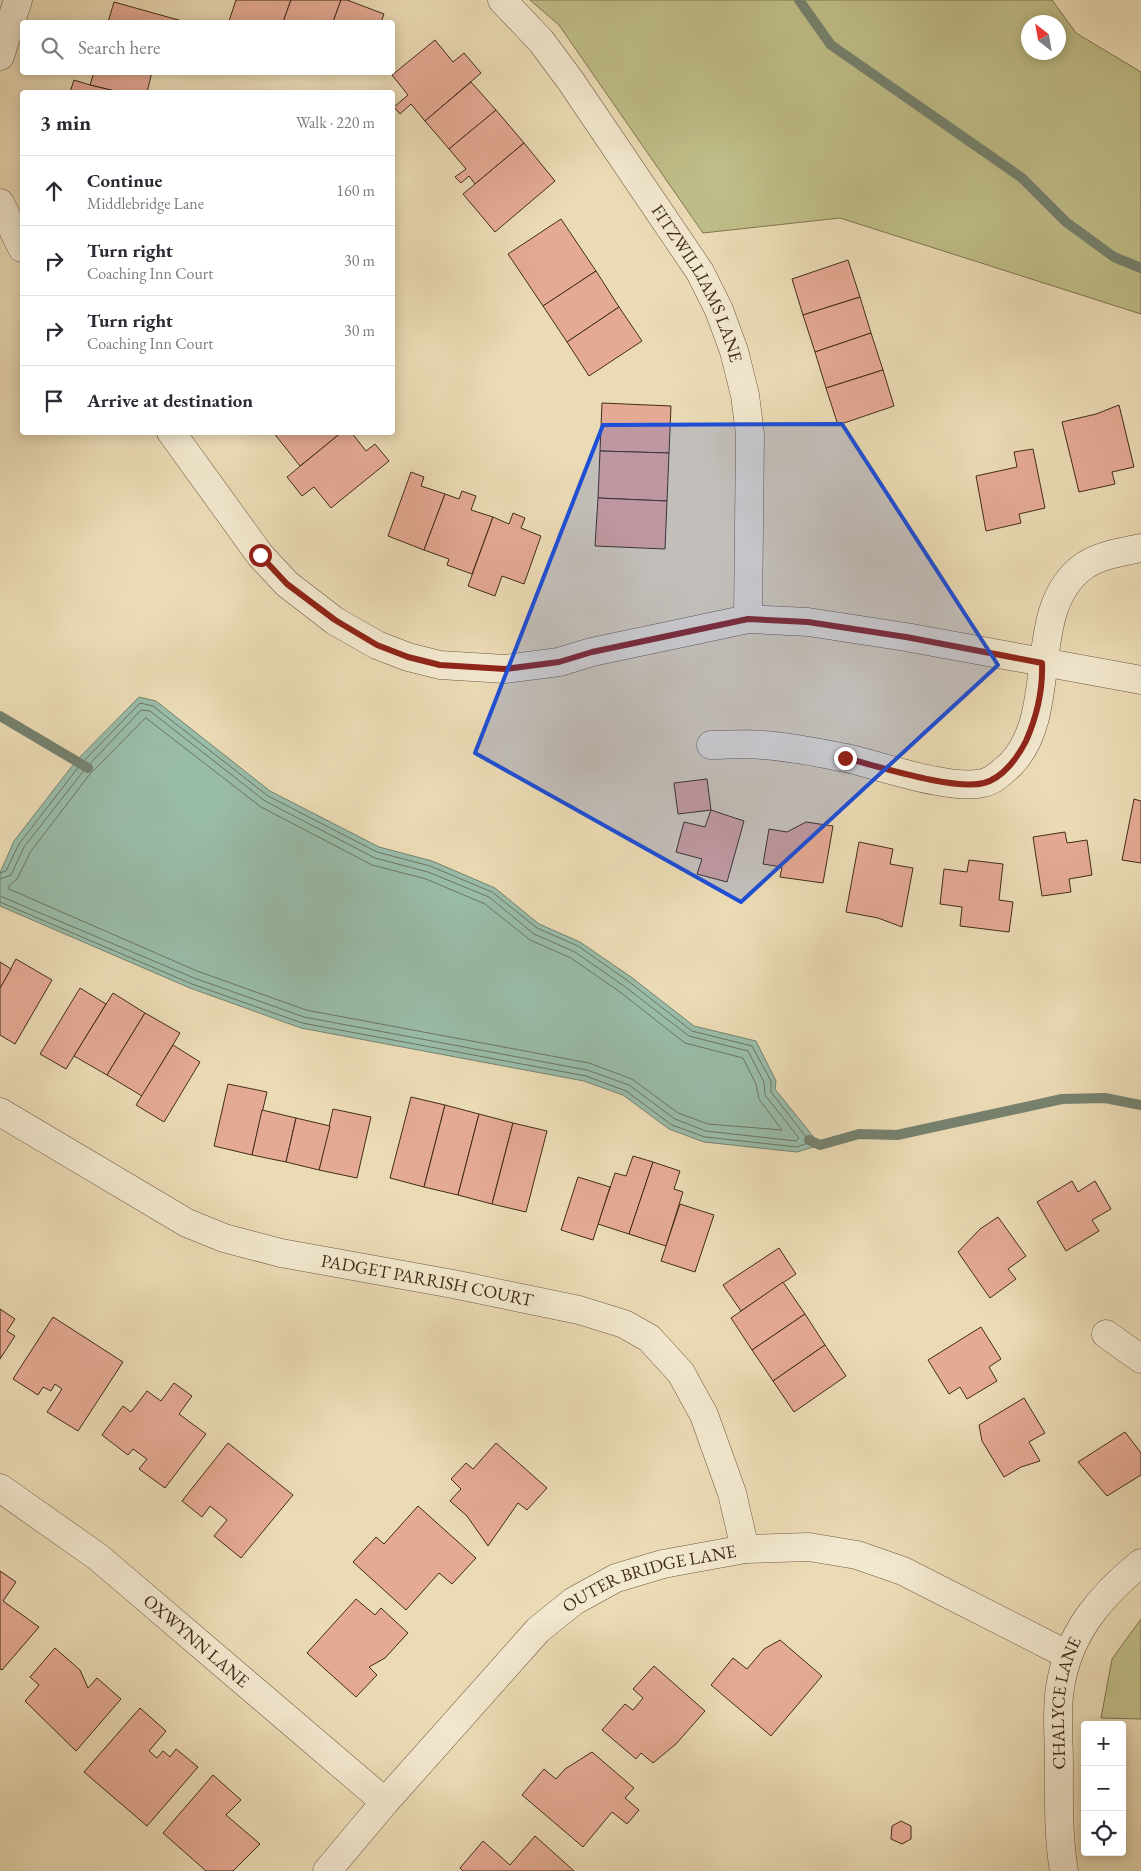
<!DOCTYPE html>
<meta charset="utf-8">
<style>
:root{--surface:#fff;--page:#f7f7f7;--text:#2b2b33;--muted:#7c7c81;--line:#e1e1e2}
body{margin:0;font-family:"EB Garamond",serif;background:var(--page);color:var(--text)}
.controls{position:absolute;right:15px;bottom:15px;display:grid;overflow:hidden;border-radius:5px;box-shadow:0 2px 12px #0003}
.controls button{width:45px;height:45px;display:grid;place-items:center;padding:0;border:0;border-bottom:1px solid var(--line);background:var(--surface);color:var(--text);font:25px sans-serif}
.compass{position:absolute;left:1021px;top:15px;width:45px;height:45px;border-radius:50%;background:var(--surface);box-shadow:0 2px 12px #0003;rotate:329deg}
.stop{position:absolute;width:15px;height:15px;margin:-11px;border:4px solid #8f2418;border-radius:50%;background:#fff}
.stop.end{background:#8f2418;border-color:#fff;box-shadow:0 1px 5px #0008}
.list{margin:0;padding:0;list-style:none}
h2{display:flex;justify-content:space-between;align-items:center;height:65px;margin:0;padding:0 20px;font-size:21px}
h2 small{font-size:16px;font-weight:400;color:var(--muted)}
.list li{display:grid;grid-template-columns:32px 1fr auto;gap:15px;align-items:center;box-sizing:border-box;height:70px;padding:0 20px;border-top:1px solid var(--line)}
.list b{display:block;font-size:19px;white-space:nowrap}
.list p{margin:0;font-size:16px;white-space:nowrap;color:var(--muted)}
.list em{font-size:16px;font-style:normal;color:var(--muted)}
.icon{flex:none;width:28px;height:28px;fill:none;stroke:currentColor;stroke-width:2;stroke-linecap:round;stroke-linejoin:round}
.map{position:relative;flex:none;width:1141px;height:1871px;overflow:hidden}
.search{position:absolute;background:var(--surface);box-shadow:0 2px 12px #0003;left:20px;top:20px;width:375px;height:55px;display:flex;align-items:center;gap:12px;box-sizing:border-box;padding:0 18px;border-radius:5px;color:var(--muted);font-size:19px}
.panel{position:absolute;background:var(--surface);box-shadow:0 2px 12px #0003;left:20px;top:90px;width:375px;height:345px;border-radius:5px}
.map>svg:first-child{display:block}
.green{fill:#bfbe88;stroke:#807550;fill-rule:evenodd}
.water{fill:#99bca9;stroke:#76826f}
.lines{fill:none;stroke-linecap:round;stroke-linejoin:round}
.shore{stroke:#6d7461;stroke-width:1}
.stream{stroke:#76826f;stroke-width:10}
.building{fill:#e5aa94;stroke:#412c19}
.minor-casing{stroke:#6c5840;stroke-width:29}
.minor{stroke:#f2e8cf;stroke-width:28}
.route{stroke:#8f2418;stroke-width:6}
.marked{fill:#1d4ed8;fill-opacity:0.2;stroke:#1d4ed8;stroke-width:4;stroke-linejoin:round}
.labels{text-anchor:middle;stroke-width:4;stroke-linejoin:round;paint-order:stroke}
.street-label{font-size:18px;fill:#412c19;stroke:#f2e8cf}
</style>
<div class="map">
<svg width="1141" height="1871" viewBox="0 0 1141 1871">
<rect width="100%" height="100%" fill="#ebdbb5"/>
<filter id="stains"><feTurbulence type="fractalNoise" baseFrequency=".004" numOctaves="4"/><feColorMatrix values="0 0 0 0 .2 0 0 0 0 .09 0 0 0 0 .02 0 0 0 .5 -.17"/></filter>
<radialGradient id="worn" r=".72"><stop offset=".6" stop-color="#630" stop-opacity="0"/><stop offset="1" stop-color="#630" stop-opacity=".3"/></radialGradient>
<!-- green -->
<g class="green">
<path d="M530,0h522l24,33 65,39v242l-301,-96 -137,15 -144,-208zM1028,22h30v30h-30z"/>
<path d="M1141,1619v100l-40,-1 11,-59z"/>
</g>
<!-- water -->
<path class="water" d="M139,697l17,4 114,90 109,56 53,14 63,27 44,36 41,18 51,35 63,49 62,15 20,40 -1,8 45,56 -23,7 -93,-10 -35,-13 -46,-34 -39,-14 -283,-53 -111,-40 -190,-82v-33l14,-32 62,-80z"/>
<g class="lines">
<!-- shore -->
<g class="shore">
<path d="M146,718l115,89 111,58 54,14 59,25 45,36 41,18 49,34 65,51 58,15 13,26 3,15 23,31 -74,-6 -30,-11 -46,-34 -43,-16 -283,-53 -109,-39 -188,-82v-3l8,-7 14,-28 59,-77z"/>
<path d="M0,873l6,-2 13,-27 61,-79 60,-62 13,3 115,90 109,56 53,14 62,26 45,36 41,18 50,35 64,50 60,15 19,35v11l39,50 -13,5 -92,-10 -33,-12 -46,-34 -40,-15 -284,-53 -110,-39 -192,-82"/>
<path d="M0,879l11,-4 13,-28 61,-78 56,-59 9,1 115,90 110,57 53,14 61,25 45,37 41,18 49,34 65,50 59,15 16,31 1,13 34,43 -3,3 -90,-10 -31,-12 -46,-34 -42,-15 -283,-53 -110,-39 -194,-82"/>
</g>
<!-- stream -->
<g class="stream">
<path d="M799,0l32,45 191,133 44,44 48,35 27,11"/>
<path d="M0,716l88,52"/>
<path d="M809,1140l11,5 39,-11 38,1 165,-36 43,-1 36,7"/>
</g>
</g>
<!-- building -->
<g class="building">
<path d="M236,0h55l-8,22h-50l-4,-1z"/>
<path d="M291,0h50l-8,22h-50z"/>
<path d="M341,0h6l37,14 -3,8h-48z"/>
<path d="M114,2l68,19v1h-74z"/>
<path d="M435,40l18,22 11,-9 17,20 -56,48 -14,-17 -11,10 -6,-7 14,-12 -16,-20z"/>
<path d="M94,72h58l-5,20h-28l-29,-7z"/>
<path d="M74,80l16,5 29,7h-49z"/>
<path d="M471,82l25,28 -47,39 -24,-28z"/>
<path d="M496,110l28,33 -49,41 -6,-8 -8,7 -6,-6 11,-8 -17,-20z"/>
<path d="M524,143l31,38 -60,51 -32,-38z"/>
<path d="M561,219l35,52 -53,35 -35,-52z"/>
<path d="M848,260l12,37 -57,18 -11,-36z"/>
<path d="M596,271l23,36 -52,35 -24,-36z"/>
<path d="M860,297l11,36 -56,19 -12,-37z"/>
<path d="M619,307l23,34 -53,35 -22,-34z"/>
<path d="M871,333l12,37 -57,18 -11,-36z"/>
<path d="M883,370l11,36 -56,19 -12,-37z"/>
<path d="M602,403l69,3 -2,47 -69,-2z"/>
<path d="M1119,405l15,62 -22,5 3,12 -36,8 -17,-70 34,-8z"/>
<path d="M273,432h69l-42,34z"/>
<path d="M342,432h9l15,19 9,-7 14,17 -58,47 -17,-21 -12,9 -15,-19z"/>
<path d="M1033,449l12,59 -26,6 2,9 -35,8 -10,-55 41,-9 -3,-15z"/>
<path d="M600,451l69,2 -2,48 -69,-3z"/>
<path d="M411,472l13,5 -3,9 24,8 -21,56 -36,-14z"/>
<path d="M462,491l14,5 -5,14 22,7 -21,57 -25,-9 2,-6 -25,-9 21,-56 14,5z"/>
<path d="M598,498l69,3 -2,48 -70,-3z"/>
<path d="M513,513l12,5 -4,10 20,8 -17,48 -22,-8 -7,20 -27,-10 25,-69 16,7z"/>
<path d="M707,779l4,31 -33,4 -4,-31z"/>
<path d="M1134,799l7,2v62l-19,-3z"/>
<path d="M711,810l33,11 -17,61 -30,-8 5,-15 -26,-7 8,-30 21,5z"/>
<path d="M806,822l27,4 -10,57 -43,-6 2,-10 -19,-3 6,-35 18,3z"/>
<path d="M1065,832l2,11 20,-3 5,35 -23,4 2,13 -29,4 -9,-59z"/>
<path d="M859,842l34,7 -3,15 23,4 -11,59 -24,-9 -32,-6z"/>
<path d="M969,860l34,4 -4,36 14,2 -4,30 -49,-6 2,-19 -22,-3 4,-35 23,3z"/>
<path d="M16,959l36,21 -37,64 -15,-9v-47z"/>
<path d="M0,962l11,7 -11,19z"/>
<path d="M80,988l26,16 -40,65 -26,-15z"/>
<path d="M113,993l32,20 -38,62 -33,-19z"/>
<path d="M145,1013l35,20 -38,63 -35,-21z"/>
<path d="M173,1045l27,17 -36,60 -28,-17z"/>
<path d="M228,1084l39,8 -15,63 -38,-9z"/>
<path d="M411,1097l34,8 -21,82 -34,-9z"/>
<path d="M445,1105l34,9 -21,81 -34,-8z"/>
<path d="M333,1109l38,8 -14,61 -38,-8z"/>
<path d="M262,1110l34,8 -10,44 -34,-7z"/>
<path d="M479,1114l34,9 -21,81 -34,-9z"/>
<path d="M296,1118l34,8 -11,44 -33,-8z"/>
<path d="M513,1123l34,8 -21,81 -34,-8z"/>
<path d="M633,1156l20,6 -24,72 -31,-10 17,-51 11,3z"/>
<path d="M653,1162l27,9 -6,18 9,3 -17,54 -37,-12z"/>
<path d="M578,1177l32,10 -17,53 -32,-10z"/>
<path d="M1072,1181l6,11 17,-11 16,28 -19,11 7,11 -33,20 -29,-49z"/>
<path d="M680,1204l34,11 -19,57 -34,-11z"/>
<path d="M998,1217l28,39 -18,13 8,10 -26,19 -32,-46 22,-23z"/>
<path d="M779,1248l17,26 -55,37 -18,-26z"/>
<path d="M783,1282l22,32 -53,36 -21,-32z"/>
<path d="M0,1309l15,10 -8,12 8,5 -15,23z"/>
<path d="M805,1314l20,31 -52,36 -21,-31z"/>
<path d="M53,1317l70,45 -45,69 -31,-19 15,-23 -7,-5 -4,7 -8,-4 -5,8 -25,-16z"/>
<path d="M981,1327l20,32 -12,8 8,14 -30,18 -7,-12 -11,7 -21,-34z"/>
<path d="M825,1345l21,31 -52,36 -21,-31z"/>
<path d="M174,1383l18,13 -13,18 27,20 -41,54 -26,-19 8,-10 -14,-10 -5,6 -26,-20 21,-29 8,6 16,-21 14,10z"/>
<path d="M1024,1398l21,35 -16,9 11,19 -19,6 -17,10 -22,-36 -3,-16z"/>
<path d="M1125,1432l16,21v22l-34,21 -29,-34z"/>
<path d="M228,1443l65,52 -52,63 -27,-22 13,-16 -17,-14 -8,11 -20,-16z"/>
<path d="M496,1443l51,45 -20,22 -9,-7 -30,43 -21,-30 -17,-15 11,-12 -10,-10 15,-16 7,6z"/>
<path d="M418,1506l58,52 -24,26 -13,-11 -33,37 -53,-48 23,-25 8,7z"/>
<path d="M0,1571l16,11 -13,19 36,26 -37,43 -2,-1z"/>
<path d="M356,1599l19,16 6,-7 27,25 -23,25 -16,9 8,8 -21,22 -49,-44z"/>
<path d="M780,1640l42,36 -51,60 -60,-51 22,-27 14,11 17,-20z"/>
<path d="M55,1648l25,22 8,18 9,-10 24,21 -45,52 -51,-50 14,-16 -9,-8z"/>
<path d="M654,1666l51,45 -29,33 -23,19 -12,-10 -5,6 -34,-29 23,-26 8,6 10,-12 -10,-9z"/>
<path d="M140,1708l26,23 -17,20 8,7 6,-7 7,6 6,-8 22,18 -51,59 -63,-54z"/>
<path d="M592,1752l42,36 -9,10 14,12 -12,14 -15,-12 -29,35 -61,-52 22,-26 12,10 9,-10z"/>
<path d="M213,1775l28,25 -15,15 34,29 -27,27h-27l-43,-38z"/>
<path d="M901,1821l10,5v13l-9,5 -11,-5 1,-13z"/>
<path d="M535,1836l39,35h-111l-3,-3 23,-27 27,24z"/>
</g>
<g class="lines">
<defs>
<g id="minor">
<path id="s1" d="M502,0l39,41 29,39 130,192 19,38 15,41 11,44 5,39 -2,185"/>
<path d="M0,56l18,-56"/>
<path d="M0,203l22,45"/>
<path d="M171,432l89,123 27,29 48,37 42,24 31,12 32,8 65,4 54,-7 33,-10 156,-33 60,3 98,15 235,43"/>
<path d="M711,745c17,0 36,-2 53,0 27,2 56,8 82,13 36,8 105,33 137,25 11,-2 20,-12 28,-19 50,-52 13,-155 73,-198 16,-11 38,-14 57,-18"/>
<path id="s2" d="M0,1112l187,111 37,15 57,15 172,31 126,26 45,14 25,14 32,35 23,42 28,78 13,56"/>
<path d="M1106,1334l35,25"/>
<path id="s3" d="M0,1488l98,69 287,245"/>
<path id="s4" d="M327,1871l58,-69 153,-172 36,-29 42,-23 47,-14 82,-15 64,-2 48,8 46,16 165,84"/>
<path id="s5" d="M1064,1871c-6,-35 -5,-71 -5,-107 0,-25 -3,-52 1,-76 8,-54 40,-92 81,-125"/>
</g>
</defs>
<!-- minor casing -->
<use href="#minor" class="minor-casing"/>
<!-- minor -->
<use href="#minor" class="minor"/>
</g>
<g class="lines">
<!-- route -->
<path class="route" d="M260,555l27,29 48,36 42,25 31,12 32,8 65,4 54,-7 33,-10 156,-33 60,3 98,15 136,26c1,27 -5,53 -16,78 -8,16 -23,37 -42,42 -30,8 -106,-17 -139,-25"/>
</g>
<!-- marked area -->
<path class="marked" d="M842,424l156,241 -257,237 -266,-149 128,-328z"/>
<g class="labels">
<!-- street labels -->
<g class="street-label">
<text dy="6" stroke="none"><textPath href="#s1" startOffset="346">FITZWILLIAMS LANE</textPath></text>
<text dy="6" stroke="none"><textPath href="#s2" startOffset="465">PADGET PARRISH COURT</textPath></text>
<text dy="6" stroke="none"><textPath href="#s4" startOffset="446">OUTER BRIDGE LANE</textPath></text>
<text dy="6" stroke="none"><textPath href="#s3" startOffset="249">OXWYNN LANE</textPath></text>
<text dy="6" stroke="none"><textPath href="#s5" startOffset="169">CHALYCE LANE</textPath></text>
</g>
</g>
<rect width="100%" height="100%" filter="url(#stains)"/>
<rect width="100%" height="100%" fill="url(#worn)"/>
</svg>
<div class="controls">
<button>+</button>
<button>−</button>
<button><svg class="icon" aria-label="locate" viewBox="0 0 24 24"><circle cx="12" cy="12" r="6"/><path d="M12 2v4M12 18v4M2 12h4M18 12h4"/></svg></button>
</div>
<svg class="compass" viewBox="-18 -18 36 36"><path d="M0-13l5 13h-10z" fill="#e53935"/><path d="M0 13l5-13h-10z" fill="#7c7c81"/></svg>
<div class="stop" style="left:260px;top:555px"></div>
<div class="stop end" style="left:845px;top:758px"></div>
<div class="search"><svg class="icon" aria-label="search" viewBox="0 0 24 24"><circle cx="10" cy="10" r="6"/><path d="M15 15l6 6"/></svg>Search here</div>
<section class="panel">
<h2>3 min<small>Walk · 220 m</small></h2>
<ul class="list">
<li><svg class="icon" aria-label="ahead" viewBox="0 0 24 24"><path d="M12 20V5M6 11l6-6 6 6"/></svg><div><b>Continue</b><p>Middlebridge Lane</p></div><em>160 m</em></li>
<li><svg class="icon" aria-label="right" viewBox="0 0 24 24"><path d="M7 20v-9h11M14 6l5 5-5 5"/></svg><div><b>Turn right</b><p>Coaching Inn Court</p></div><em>30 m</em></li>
<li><svg class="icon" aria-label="right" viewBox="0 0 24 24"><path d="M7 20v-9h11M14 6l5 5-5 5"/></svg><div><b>Turn right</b><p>Coaching Inn Court</p></div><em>30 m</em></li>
<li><svg class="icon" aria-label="arrive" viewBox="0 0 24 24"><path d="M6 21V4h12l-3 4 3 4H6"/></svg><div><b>Arrive at destination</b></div></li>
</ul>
</section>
</div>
